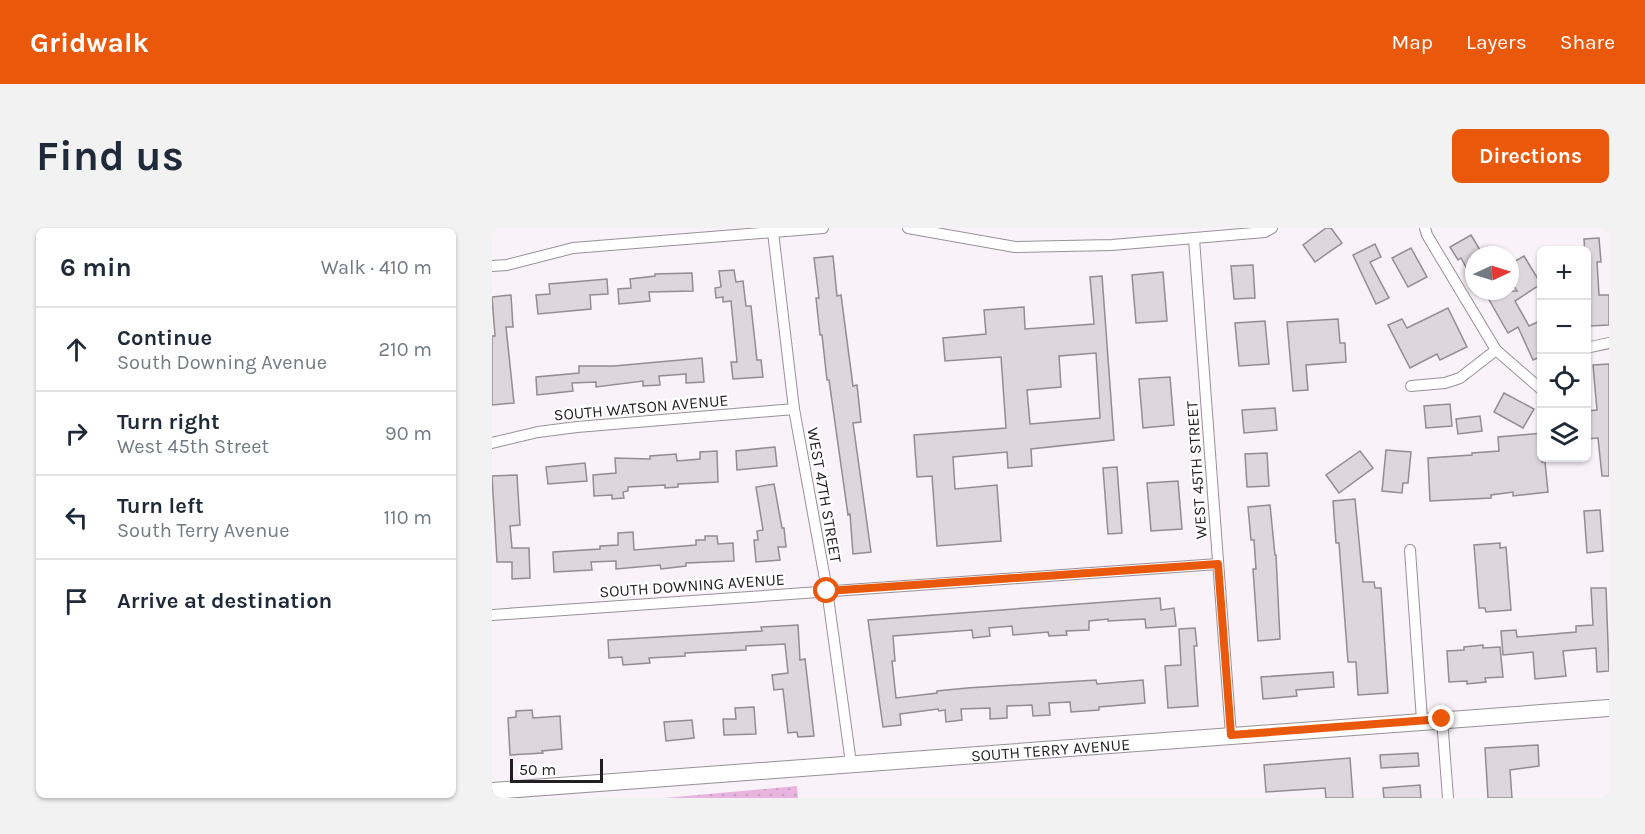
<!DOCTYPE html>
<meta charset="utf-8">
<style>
:root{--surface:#fff;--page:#f2f2f3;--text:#1f2937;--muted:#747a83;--line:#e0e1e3;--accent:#ea580c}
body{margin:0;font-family:Karla,sans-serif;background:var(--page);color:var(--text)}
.controls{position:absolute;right:18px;top:18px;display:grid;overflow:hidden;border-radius:9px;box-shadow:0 2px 4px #0004}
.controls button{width:54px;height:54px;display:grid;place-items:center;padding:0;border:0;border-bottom:2px solid var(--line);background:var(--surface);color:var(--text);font:30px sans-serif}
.compass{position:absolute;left:973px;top:18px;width:54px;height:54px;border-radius:50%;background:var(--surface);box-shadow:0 2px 4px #0004;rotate:86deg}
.scale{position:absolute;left:18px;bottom:15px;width:93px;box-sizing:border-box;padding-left:6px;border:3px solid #221f21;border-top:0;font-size:16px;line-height:21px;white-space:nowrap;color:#221f21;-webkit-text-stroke:4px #fff;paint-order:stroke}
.stop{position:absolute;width:18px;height:18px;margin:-14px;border:4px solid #ea580c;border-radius:50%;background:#fff}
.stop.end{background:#ea580c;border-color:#fff;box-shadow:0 2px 6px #0008}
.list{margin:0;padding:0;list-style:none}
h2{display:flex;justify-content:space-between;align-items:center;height:78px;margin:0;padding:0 24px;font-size:26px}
h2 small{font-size:20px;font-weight:400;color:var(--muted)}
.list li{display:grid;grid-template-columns:39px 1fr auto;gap:18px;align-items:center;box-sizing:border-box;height:84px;padding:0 24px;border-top:2px solid var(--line)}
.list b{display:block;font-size:22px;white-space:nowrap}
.list p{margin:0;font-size:20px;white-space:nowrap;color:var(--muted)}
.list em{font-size:20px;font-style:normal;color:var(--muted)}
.icon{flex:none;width:33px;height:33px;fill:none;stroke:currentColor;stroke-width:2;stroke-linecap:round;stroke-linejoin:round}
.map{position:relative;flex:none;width:1117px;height:570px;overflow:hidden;border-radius:9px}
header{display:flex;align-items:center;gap:36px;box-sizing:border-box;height:84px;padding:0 30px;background:var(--accent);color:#fff}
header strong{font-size:28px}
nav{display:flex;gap:33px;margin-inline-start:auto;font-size:21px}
.intro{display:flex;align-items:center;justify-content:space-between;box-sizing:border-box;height:144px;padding:0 36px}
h1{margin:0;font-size:42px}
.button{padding:15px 27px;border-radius:9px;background:var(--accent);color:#fff;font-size:21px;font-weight:700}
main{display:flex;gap:36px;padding:0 36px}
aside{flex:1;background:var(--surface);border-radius:9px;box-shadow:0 2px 4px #0004}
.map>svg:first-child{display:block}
.grass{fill:url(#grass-dots)}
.building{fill:#ddd6dc;stroke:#938c92;stroke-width:1.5;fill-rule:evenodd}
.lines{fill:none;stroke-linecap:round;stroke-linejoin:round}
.street-casing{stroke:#989197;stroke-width:12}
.secondary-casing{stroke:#989197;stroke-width:18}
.street{stroke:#fff;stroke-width:10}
.secondary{stroke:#fff;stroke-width:16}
.route{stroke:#ea580c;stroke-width:8}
.labels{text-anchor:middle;stroke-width:4.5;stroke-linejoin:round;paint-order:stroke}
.street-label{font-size:16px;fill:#221f21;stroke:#fff}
</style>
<header>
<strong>Gridwalk</strong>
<nav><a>Map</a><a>Layers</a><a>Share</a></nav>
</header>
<div class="intro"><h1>Find us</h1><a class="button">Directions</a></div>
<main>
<aside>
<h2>6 min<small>Walk · 410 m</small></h2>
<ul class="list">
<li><svg class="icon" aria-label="ahead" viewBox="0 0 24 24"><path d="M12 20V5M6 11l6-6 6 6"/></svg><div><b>Continue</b><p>South Downing Avenue</p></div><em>210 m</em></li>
<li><svg class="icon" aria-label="right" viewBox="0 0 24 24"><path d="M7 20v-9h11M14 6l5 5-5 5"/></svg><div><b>Turn right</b><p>West 45th Street</p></div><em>90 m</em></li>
<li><svg class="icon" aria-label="left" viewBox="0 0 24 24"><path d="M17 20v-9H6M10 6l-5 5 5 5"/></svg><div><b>Turn left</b><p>South Terry Avenue</p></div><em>110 m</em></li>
<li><svg class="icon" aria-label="arrive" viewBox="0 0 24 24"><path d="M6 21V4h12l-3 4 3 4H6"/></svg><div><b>Arrive at destination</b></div></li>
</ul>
</aside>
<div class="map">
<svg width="1117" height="570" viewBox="0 0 1117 570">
<defs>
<pattern id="grass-dots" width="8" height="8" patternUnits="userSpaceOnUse" patternTransform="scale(1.5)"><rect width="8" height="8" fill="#e9b5e0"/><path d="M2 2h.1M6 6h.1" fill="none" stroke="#c89bc0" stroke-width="1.8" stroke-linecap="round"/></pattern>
</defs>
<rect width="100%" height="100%" fill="#faf2f9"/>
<!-- grass -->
<path class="grass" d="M305,558l1,12h-134z"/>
<!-- building -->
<g class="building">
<path d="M834,0h5l11,15 -27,19 -12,-17z"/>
<path d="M979,7l12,20h-9v27l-13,-24 -3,2 -8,-13z"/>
<path d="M1107,10l2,24h-4l2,33h10v30l-20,1 -5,-87z"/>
<path d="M883,16l6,13 -11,5 19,36 -13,6 -23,-49z"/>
<path d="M919,20l16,29 -19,10 -16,-29z"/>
<path d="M341,28l4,40 4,-1 12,91 4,-1 4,37 -8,1 18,129 -18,2 -3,-40 -2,1 -19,-135h-2l-5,-45h-2l-4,-37h3l-5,-40z"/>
<path d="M1032,28l17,28 -26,17 14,25 13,-6v36l-9,4 -15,-33 -10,6 -24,-42h33l-7,-11v-16z"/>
<path d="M761,37l2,33 -21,1 -3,-33z"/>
<path d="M242,42l2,12 7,-1 3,25h5l6,54h4l2,17 -30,2 -2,-17h6l-6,-61 -8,1v-5l-7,1 -1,-10 6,-1 -2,-16z"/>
<path d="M671,44l4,49 -31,2 -4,-48z"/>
<path d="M200,45l1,18 -44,1 1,9 -31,3 -1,-15 13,-1 -1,-9 25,-3v-2z"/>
<path d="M610,48l12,164 -83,9 1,17 -24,2 -1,-16 -54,5 2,32 42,-4 4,56 -64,5 -5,-70 -15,1 -3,-42 92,-7 -5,-71 -56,4 -2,-23 43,-4 -2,-24 40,-3 1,22 69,-5 -4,-47zM604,125l4,65 -70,6 -3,-34 34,-3 -2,-31z"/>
<path d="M115,51l1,15 -18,1 1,14 -53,5 -2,-19 14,-1 -1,-10z"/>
<path d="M19,67l2,32h-7l8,76 -22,2v-69h3l-3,-39z"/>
<path d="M956,80l19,39 -27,13 -3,-6 -27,14 -22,-43 14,-6 5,9z"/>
<path d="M846,91l2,24h5l1,19 -40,3 2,25 -15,1 -6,-69z"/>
<path d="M773,93l4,43 -30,2 -4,-43z"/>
<path d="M210,130l2,24 -18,1v-9l-27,2 1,9 -17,1v-5l-47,6v-5l-24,1 1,8 -36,4 -1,-18 43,-4v-7h35z"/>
<path d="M1117,136v112h-7l-4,-38 -11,1v-28l10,-1 -4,-45z"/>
<path d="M678,149l4,48 -31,3 -4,-49z"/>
<path d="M1012,165l30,16 -11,19 -29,-16z"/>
<path d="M958,176l2,22 -26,2 -2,-22z"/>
<path d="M783,180l2,22 -33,3 -2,-23z"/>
<path d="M988,188l2,15 -24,3 -2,-15z"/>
<path d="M1050,205v29h3l3,30 -35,4v-4l-22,3v3l-61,3 -2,-43 44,-3v-2l27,-2 -1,-14z"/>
<path d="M283,219l2,19 -40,4 -1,-19z"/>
<path d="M894,222l25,2 -3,31h-5l-1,10 -20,-2z"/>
<path d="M225,223l1,31 -40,2v3l-13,1v-3l-37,2v4l-5,1 1,6 -12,1v-4l-18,1 -1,-21 23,-2 -1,-15 35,1v-3l26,-2 1,7 23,-2v-7z"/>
<path d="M868,223l13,17 -34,25 -13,-18z"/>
<path d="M775,225l2,33 -22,1 -2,-33z"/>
<path d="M93,235l2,18 -39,3 -2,-17z"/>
<path d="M625,239l5,66 -14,1 -5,-66z"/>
<path d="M25,247l3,50 -10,1 2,22h17l1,30 -18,1v-17h-15l-5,-86z"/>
<path d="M686,253l4,48 -31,2 -4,-48z"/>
<path d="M282,256l8,44h2l2,19h-8l2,13 -24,2 -2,-22h4l-1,-9 6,-1 -7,-43z"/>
<path d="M863,271l8,83h11l1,6h6l7,105 -30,2 -2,-33h-8l-9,-119h-3l-3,-42z"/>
<path d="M778,277l5,50h1l4,84 -22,2 -5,-72h3l-2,-29h-3l-3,-33z"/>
<path d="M1108,282l3,41 -16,2 -3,-42z"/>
<path d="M141,304l1,18 62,-5v-5h9v-4h12l1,8 15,-1 1,18 -48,2v3l-25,3 -1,-4 -44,4v-8l-25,1 1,8 -38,2 -1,-20 47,-3v-3l18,-1v-12z"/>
<path d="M1008,315v5l6,-1 5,63 -25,2 -1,-4h-6l-5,-63z"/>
<path d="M1099,360h15l3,83 -12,1 -1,-24 -33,3 3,25 -31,3 -2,-27 -30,3 -2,-24 15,-1 1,7 59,-5v-6l17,-1z"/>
<path d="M668,370l1,12 13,-2 2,18 -30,2 -1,-9 -37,2v-2l-19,2v9l-23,1 1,4 -18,1 -1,-4 -35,3 -1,-9 -23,2 1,8 -17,2 -1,-8 -79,6 2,25h-3l4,37 41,-5v-2l30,-3 129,-8 1,4 46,-4 2,23 -46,4v3l-28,2 -1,-10 -21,1 1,12 -17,1 -1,-11 -25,1v12l-17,1v-11l-29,1 1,11 -16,2 -1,-12 -6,1 -1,-2 -38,5 1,11 -18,2 -15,-107z"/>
<path d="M306,397l2,35 5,-1 9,77 -16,1 -1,-5 -9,1 -5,-44 -9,1 -2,-15 16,-2 -3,-29 -39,2v4l-61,3v3l-36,2 1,5 -27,2 -1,-8 -13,1 -1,-18 154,-9 -1,-4z"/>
<path d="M703,400l2,18h-3l4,60 -30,2 -3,-42 16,-1 -2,-36z"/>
<path d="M991,417v3l17,-1 3,30 -18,1 1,4 -19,2v-3l-18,1 -2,-31 17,-1v-3z"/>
<path d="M841,444l1,15 -38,3 1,6 -34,3 -2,-22z"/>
<path d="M262,479l2,27 -32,1 -1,-16h13l-1,-11z"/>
<path d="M40,482l1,8 27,-2 2,33 -20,2 1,2 -33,2 -2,-37 8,-1v-6z"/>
<path d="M200,492l2,18 -28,3 -2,-19z"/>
<path d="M1046,517l1,21 -29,4 2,28h-24l-3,-50z"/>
<path d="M926,525l1,13 -38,2 -1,-13z"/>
<path d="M858,530l3,40h-27l-1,-10 -59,4 -2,-27z"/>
<path d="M928,557l1,13h-37l-1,-10z"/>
</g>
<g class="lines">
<defs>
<g id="street">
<path d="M416,0l107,19 97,-2 153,-13 7,-4"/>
<path d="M933,0l2,7 69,115 46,40"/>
<path d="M281,4l21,177 33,181 24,173"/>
<path d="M702,11l37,496"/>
<path d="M0,38l15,-1 66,-17 250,-20"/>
<path d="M1094,120l23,-5"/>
<path d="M919,158l34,-3 15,-5 36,-28"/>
<path d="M0,215l46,-11 39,-5 217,-18"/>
<path d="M918,322l12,170"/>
<path d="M0,387l726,-51"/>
<path d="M950,491l6,79"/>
</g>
<g id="secondary">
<path id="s1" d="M0,563l1117,-83"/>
</g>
</defs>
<!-- street casing -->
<use href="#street" class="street-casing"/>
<!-- secondary casing -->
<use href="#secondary" class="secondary-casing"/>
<!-- street -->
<use href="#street" class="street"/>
<!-- secondary -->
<use href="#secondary" class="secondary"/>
</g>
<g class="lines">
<!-- route -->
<path class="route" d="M335,363l391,-27 13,171 211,-16"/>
</g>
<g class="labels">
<!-- street labels -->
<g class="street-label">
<text transform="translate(149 179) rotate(-5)" y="6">SOUTH WATSON AVENUE</text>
<text transform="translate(704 242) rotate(-94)" y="6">WEST 45TH STREET</text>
<text transform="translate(333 267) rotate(80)" y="6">WEST 47TH STREET</text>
<text transform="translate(200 357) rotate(-4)" y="6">SOUTH DOWNING AVENUE</text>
<text dy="6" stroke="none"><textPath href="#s1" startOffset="560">SOUTH TERRY AVENUE</textPath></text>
</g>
</g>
</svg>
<div class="controls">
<button>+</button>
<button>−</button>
<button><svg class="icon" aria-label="locate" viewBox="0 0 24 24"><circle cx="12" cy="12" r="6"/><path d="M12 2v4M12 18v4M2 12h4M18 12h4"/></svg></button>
<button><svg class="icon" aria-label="layers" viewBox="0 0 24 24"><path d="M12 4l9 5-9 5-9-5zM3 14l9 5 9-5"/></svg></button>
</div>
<svg class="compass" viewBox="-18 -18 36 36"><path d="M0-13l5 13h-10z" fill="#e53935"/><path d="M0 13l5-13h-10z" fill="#747a83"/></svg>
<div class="scale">50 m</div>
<div class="stop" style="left:335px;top:363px"></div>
<div class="stop end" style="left:950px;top:491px"></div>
</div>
</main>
